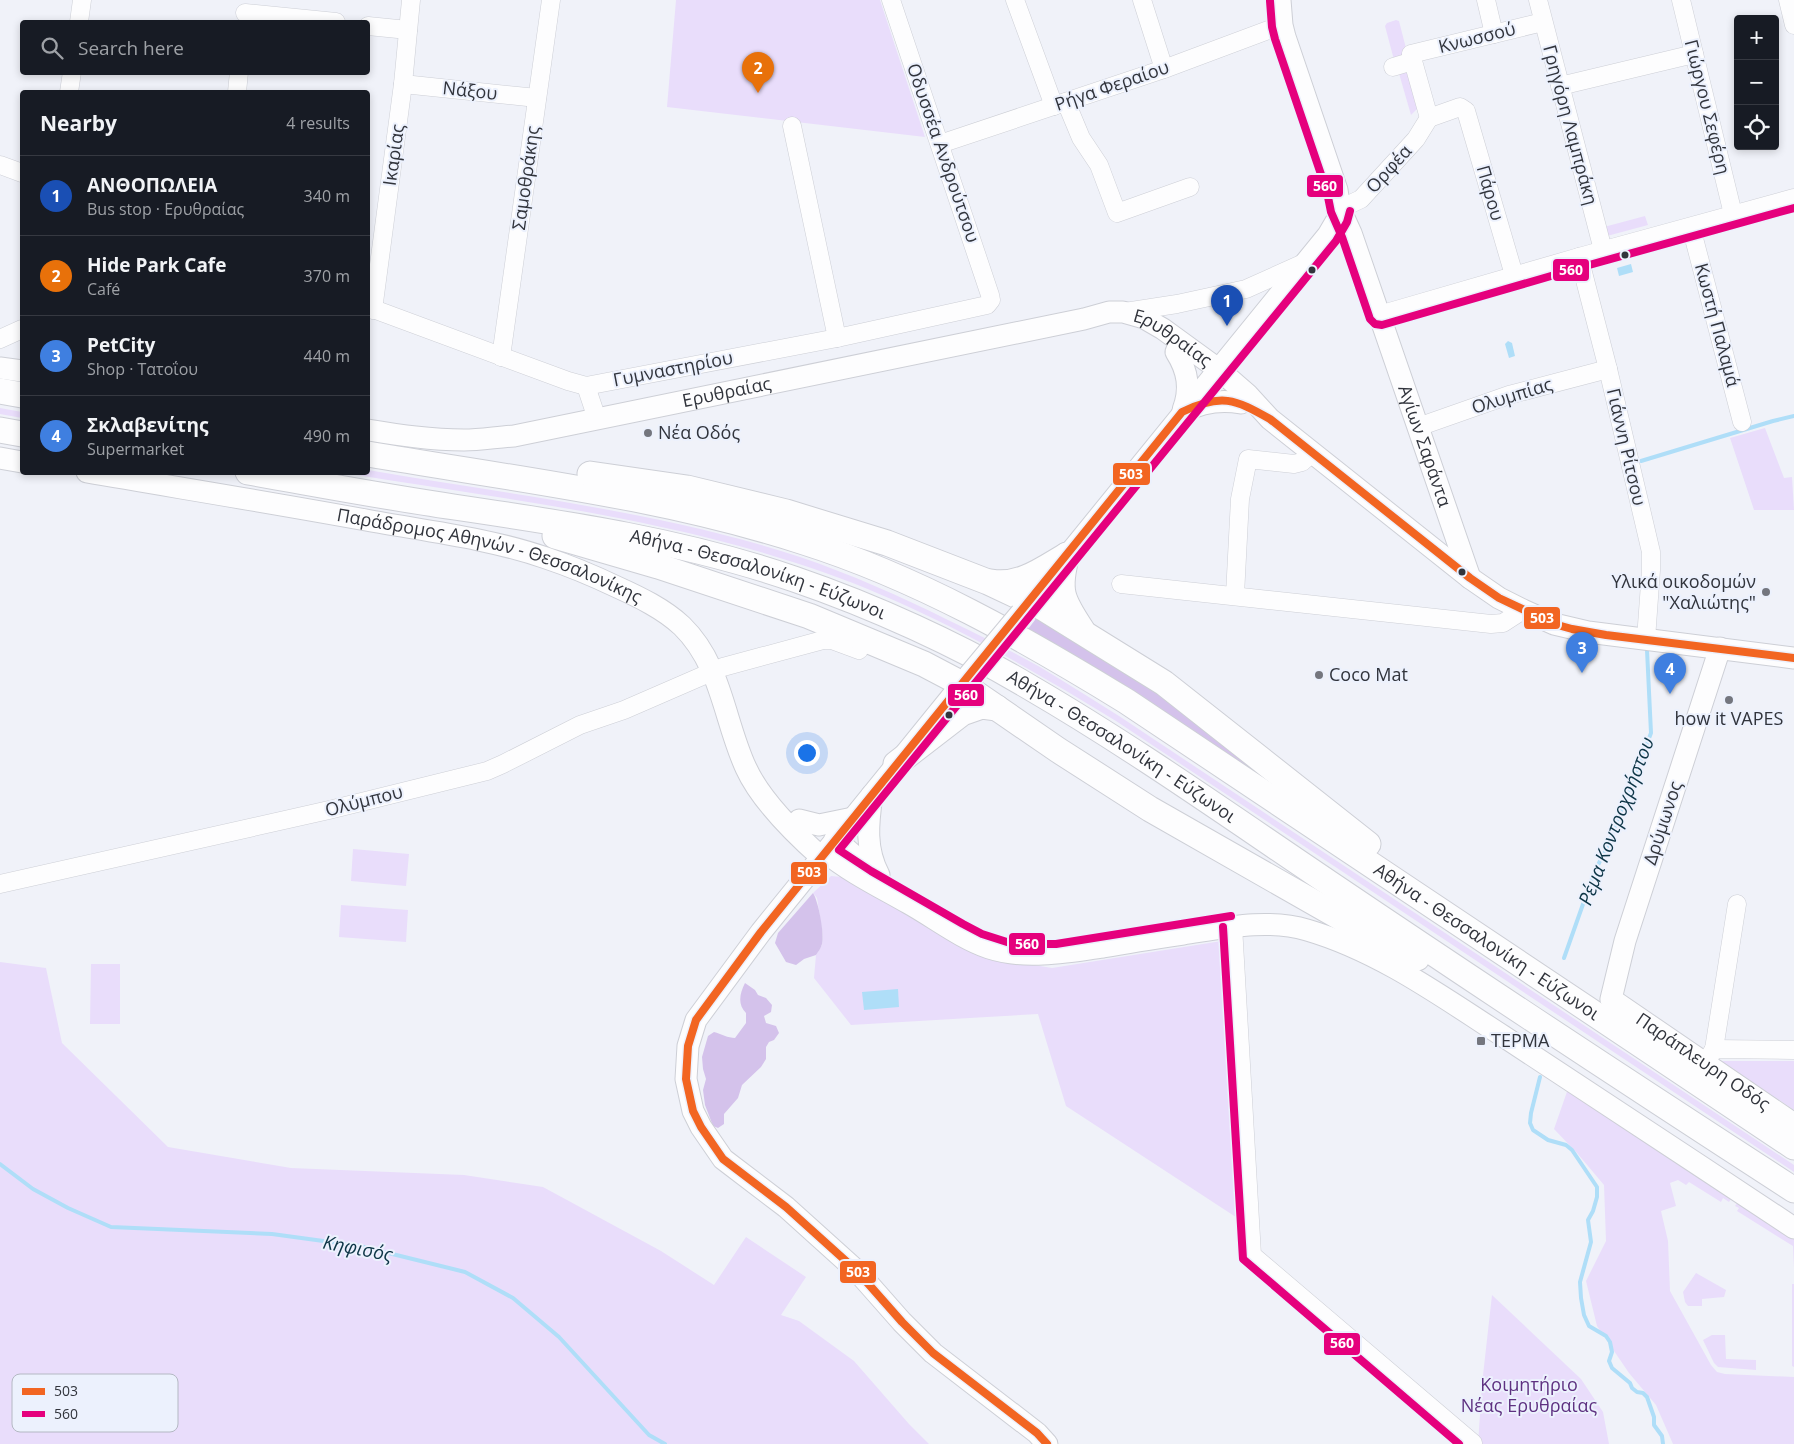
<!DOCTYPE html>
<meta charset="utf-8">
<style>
:root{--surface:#171b24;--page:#242831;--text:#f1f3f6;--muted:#9ea1a6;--line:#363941;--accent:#74767e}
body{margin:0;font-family:"Open Sans",sans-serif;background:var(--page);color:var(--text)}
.controls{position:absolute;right:15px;top:15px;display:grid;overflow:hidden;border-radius:5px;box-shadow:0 2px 8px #0003}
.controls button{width:45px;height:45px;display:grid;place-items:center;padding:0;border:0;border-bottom:1px solid var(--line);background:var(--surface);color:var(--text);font:25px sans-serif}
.you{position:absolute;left:806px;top:752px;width:18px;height:18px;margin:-12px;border:4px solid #fff;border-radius:50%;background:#1a73e8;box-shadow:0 0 0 8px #1a73e833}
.badge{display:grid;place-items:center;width:32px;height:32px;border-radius:50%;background:var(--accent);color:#fff;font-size:16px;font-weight:700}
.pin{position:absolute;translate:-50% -41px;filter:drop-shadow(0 1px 2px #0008)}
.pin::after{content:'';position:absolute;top:26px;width:18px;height:15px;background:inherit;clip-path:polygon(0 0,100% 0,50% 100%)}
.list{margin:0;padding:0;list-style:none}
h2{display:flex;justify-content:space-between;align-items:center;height:65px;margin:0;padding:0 20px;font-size:21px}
h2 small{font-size:16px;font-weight:400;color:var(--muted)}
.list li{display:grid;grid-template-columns:32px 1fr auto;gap:15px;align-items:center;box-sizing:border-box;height:80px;padding:0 20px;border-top:1px solid var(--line)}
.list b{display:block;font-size:19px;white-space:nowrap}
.list p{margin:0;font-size:16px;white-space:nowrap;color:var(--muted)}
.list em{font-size:16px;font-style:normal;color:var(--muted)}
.icon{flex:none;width:28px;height:28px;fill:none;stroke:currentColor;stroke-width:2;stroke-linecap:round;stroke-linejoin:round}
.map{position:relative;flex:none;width:1794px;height:1444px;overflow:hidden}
.search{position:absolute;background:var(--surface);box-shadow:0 2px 8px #0003;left:20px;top:20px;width:350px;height:55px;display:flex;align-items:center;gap:12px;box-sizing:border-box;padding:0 18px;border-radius:5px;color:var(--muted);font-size:19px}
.panel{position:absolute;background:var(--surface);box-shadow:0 2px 8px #0003;left:20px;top:90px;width:350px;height:385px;border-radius:5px}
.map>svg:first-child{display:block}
.green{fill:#e9ddfb}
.forest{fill:#d4c2eb}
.water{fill:#afdef8}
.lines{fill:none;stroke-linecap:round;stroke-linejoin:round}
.stream{stroke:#afdef8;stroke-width:4}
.minor-casing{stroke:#cdcfd6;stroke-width:19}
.major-casing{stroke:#cdcfd6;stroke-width:23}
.highway-casing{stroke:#cdcfd6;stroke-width:27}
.minor{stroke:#fdfdfe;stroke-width:18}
.major{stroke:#fdfdfe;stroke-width:21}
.highway{stroke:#fdfdfe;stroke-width:25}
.major-bridge-casing{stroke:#cdcfd6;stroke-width:23;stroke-linecap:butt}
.major-bridge{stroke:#fdfdfe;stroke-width:21}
.bus-1-casing{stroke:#ecf1fd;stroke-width:11}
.bus-2-casing{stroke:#ecf1fd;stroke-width:11}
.bus-1{stroke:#f26522;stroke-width:8}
.bus-2{stroke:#e5007d;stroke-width:8}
.bus-dot{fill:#31343c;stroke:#ecf1fd;stroke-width:2}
.poi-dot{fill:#74767e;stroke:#ecf1fd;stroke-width:2}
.labels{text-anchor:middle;stroke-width:4;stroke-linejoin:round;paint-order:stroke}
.street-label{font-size:18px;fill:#31343c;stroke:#ecf1fd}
.poi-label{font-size:18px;fill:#31343c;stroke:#ecf1fd;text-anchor:start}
.park-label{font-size:18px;fill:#5e3181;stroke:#ecf1fd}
.water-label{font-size:19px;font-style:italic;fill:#0d3546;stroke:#ecf1fd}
.key{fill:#ecf1fd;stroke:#b4b8c3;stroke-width:1}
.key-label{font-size:14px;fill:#31343c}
.line-badge{stroke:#ecf1fd;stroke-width:2}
.badge-label{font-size:14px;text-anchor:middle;font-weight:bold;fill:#fff}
</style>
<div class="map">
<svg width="1794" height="1444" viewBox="0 0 1794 1444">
<rect width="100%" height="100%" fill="#f0f2f9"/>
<!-- green -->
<g class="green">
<path d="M676,0h204l45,137 -258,-30z"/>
<path d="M1396,20l3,1 9,35 -14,4 -9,-34 2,-3z"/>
<path d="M1408,67l11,40 -8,8 -13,-45z"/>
<path d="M1645,216l3,9 -41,11 -3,-9z"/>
<path d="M0,408l22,4v6l-22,-4z"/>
<path d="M1765,428l19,50 8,-1 2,33h-40l-24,-72z"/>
<path d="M368,470c144,25 292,41 432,87 50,17 100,39 148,63 31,15 62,30 92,47 27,16 53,33 79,49l675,449v7l-678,-451c-101,-62 -206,-122 -320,-158 -147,-48 -300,-65 -451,-90l23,-1z"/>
<path d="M353,849l56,5 -3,32 -55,-5z"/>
<path d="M831,876l22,2 151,82 48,8 176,-28 17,283 -179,-117 -28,-92 -187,11 -37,-47 2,-23 6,-10 1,-9 -6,-38 -4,-5z"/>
<path d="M341,905l67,5 -2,32 -67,-5z"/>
<path d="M0,962l46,6 16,75 106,104 123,21 173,7 79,12 118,64 53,34 32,-48 60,40 -25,38 18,6 55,40 55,63 20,20h-929z"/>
<path d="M91,964h29v60h-30z"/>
<path d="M1723,1061h71v49l-72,-48z"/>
<path d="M1569,1086l165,108 -5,8 -6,-4 -2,4 -32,-20 -3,3 -8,-5 -8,3 6,23 -15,5 7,30 2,50 41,74 6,7 8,2 69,3v67h-121l-17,-39 -27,-32 -32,-47 -11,-45 20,-40 -2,-56 -27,-32 -23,-24z"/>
<path d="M1740,1199l54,36v33l-1,-22 -56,-35 2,-3 -4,-2z"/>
<path d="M1696,1273l30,17 -2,7 -22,2v7h-14l-3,-4 -2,-10z"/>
<path d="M1792,1284h2v83l-2,-1z"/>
<path d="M1492,1295l89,84 22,33 6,32h-131l4,-60z"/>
<path d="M1712,1335h13l1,24 30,1v10l-38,-3 -4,-4 -11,-23z"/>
</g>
<!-- forest -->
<g class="forest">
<path d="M1038,616l70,40 244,184 -327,-207z"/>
<path d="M813,893c5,7 12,42 9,51 -1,4 -4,8 -6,11l-12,4 -8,6 -10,-3 -11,-19 3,-10z"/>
<path d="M745,983l10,7 3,5 8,3 6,7 -1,7 -7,4 2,7 10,3 3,7 -5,7 -5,2 -3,5v12l-5,8 -19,18 -4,13 -14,16v10l-6,4 -5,-2 -8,-21 -2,-15 3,-11 -3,-10 -1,-12 6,-21 6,-4c7,2 14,6 21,6l11,-15v-10c-9,-9 -6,-20 -1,-30z"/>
</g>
<!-- water -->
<g class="water">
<path d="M1631,264l2,8 -14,4 -2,-8z"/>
<path d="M1575,273l2,10h-11l-1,-7z"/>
<path d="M1508,341l4,2 3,13 -6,2 -4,-14z"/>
<path d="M898,989l1,18 -35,3 -2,-18z"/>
</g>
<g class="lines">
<!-- stream -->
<g class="stream">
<path d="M1641,461l132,-40 21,-5"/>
<path d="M1564,958l30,-85 13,-26 44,-114 -4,-83"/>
<path d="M1540,1077l-9,36 -1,10 3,7 15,10 18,5 6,5 25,37v10l-4,14 -5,9 3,22 -11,40 1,16 3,17 5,11 17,10 4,6 2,10 -3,9 3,7 18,15 2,5 5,4 6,1 4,4 7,20v8l8,11 1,8"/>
<path d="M0,1164l33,25 35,19 43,19 161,7 88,12 105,26 48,26 46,39 90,98 16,9"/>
</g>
<defs>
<g id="minor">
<path d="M1015,0l39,106"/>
<path d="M1142,0l22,69"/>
<path d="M1486,0l8,34"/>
<path d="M1538,0l65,250"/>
<path d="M1681,0l52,214"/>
<path d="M1788,0l6,25"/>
<path d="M245,13l91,9"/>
<path d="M79,22l3,-22"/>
<path d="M368,26l40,4"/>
<path d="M1393,67l20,-6"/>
<path d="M403,84l134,14"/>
<path d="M1560,86l134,-32"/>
<path d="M69,92l3,-20"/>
<path d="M237,92l2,-20"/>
<path d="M1066,102l15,36 18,27 18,48 73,-26"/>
<path d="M1429,118l31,-11 6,4 48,164"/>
<path d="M1429,118l-18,-64 132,-32"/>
<path d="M792,126l45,212"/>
<path d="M940,144l224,-75 118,-44"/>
<path d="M0,165l22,8"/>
<path d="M1340,209l21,-10 55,-60 13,-21"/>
<path d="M1691,227l51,195"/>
<path d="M1579,257l29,112 43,183v18l-5,69"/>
<path d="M368,307l200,74 18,5 251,-48 150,-33 4,-5 -1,-5 -99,-295"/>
<path d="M373,310l30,-226 8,-84"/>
<path d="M1125,312l52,-8 69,-15 60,-27"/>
<path d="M1379,315l200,-58 215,-59"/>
<path d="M0,339l22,-10"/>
<path d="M501,357l50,-357"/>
<path d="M586,386l11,33"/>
<path d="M1418,427l91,-32 99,-26"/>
<path d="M1121,584l370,40 12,-1 20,-13"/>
<path d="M1235,595l5,-96 8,-40 46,5 8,-2 10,-9"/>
<path d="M0,884l329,-74 158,-39 16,-7 77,-39 44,-15 99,-43 100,-27h9l27,10"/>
<path d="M1233,926l19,329 221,188"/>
<path d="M1714,1049l23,-145"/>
<path d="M1708,1059l6,-10 80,1"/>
</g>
<g id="major">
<path id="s1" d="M1280,0l2,25 3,12 52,153 3,19 11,24 119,345"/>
<path d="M1176,352c12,19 15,37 7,58"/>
<path d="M0,368l22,3"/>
<path d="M1183,412c19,-10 37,-13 58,-9"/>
<path id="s2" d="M368,430c31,5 63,10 96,10 16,0 33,-3 50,-4l570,-117 25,-7h14l21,6 19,11 55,40 30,26 22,24 200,159 29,20 24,12 31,14 34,8 206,26"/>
<path d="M0,458l22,4"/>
<path id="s3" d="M87,472c93,16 186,31 279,48 60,11 122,18 180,38 24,8 48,18 71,29 22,10 47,22 65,39 40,39 42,95 64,142 15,33 48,65 75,89"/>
<path d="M1021,613l307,-378 10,-17 2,-9"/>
<path id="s4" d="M1720,648l-95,293 -14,58 183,125"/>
<path d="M970,674l-209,258 -65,88 -8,26 -2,33 7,32 8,16 22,32 63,48 71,64 45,51 31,31 104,80 10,11"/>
<path d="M872,795c-4,28 -7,54 7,80"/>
<path d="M799,820l20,5 34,-7"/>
<path d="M835,839l41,36"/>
<path d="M825,852c26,21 55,35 83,51 27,15 52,35 81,45 37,12 76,4 114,-1 27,-5 53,-9 80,-13 40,-6 85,-16 124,-4 72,21 134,66 196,106 97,63 194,128 291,192"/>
</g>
<g id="highway">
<path d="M0,391l22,4"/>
<path d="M0,430l22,4"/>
<path id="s5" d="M368,454c146,25 294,42 436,88 114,36 221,97 322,159l668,446"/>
<path id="s6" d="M248,472c69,12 137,25 206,35 115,17 230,34 340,72 79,27 165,66 237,109 103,60 200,129 298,195 154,104 309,206 465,307"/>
<path d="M590,474l97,14 99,24 101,31 101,39 55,26 121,75 204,161"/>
<path d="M555,536l103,30 151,50 115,48 38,20 96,66 92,59 228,130 39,19"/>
<path d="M1067,555c-10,36 -5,45 15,75"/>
<path d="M991,582c29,5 52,-13 76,-27"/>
<path d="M896,764l66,-51 20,-7 15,2"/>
</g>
</defs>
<!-- minor casing -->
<use href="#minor" class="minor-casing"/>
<!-- major casing -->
<use href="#major" class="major-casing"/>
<!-- highway casing -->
<use href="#highway" class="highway-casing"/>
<!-- minor -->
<use href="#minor" class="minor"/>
<!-- major -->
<use href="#major" class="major"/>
<!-- highway -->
<use href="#highway" class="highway"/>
<defs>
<path id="major-bridge" d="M970,674l51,-61"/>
</defs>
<!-- major-bridge casing -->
<use href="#major-bridge" class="major-bridge-casing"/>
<!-- major-bridge -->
<use href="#major-bridge" class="major-bridge"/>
<defs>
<path id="bus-1" d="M1047,1444l-10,-11 -104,-80 -31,-31 -45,-51 -71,-64 -63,-48 -22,-32 -8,-16 -7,-32 2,-33 8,-26 65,-88 421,-520c39,-19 53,-13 88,7l200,159 29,20 55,26 18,5 34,6 188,23"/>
<g id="bus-2">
<path d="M1270,1l2,26 3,12 52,153 4,20 11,25 28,82 5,5 7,1 200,-58 212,-59"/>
<path d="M1231,916l-175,28h-33l-16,-2 -25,-8 -19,-10 -92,-53 -32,-21 497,-609 11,-19 3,-11"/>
<path d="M1223,927l20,332 216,185"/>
</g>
</defs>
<!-- bus-1 casing -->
<use href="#bus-1" class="bus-1-casing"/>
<!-- bus-2 casing -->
<use href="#bus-2" class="bus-2-casing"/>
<!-- bus-1 -->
<use href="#bus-1" class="bus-1"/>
<!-- bus-2 -->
<use href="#bus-2" class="bus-2"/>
</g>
<!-- markers -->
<g class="bus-dot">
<circle cx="1625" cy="255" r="4.5"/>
<circle cx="1312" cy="270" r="4.5"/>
<circle cx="1462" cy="572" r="4.5"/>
<circle cx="949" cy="715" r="4.5"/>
</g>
<g class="poi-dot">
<circle cx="648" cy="433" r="5"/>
<circle cx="1766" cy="592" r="5"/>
<circle cx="1319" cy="675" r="5"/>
<circle cx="1729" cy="700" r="5"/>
<rect x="1476" y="1036" width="10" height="10" rx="2.5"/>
</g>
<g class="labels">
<!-- street labels -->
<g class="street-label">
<text transform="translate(1477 38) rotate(-14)" y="6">Κνωσσού</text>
<text transform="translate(1112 86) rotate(-19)" y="6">Ρήγα Φεραίου</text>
<text transform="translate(470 91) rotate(6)" y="6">Νάξου</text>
<text transform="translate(1707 107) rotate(76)" y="6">Γιώργου Σεφέρη</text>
<text transform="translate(1570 125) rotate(75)" y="6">Γρηγόρη Λαμπράκη</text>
<text transform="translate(943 153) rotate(71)" y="6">Οδυσσέα Ανδρούτσου</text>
<text transform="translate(394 155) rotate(-82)" y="6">Ικαρίας</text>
<text transform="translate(1389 169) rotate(-48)" y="6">Ορφέα</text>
<text transform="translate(526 178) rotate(-82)" y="6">Σαμοθράκης</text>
<text transform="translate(1490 193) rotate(74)" y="6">Πάρου</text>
<text transform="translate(1717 325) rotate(75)" y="6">Κωστή Παλαμά</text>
<text dy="6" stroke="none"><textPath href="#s2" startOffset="825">Ερυθραίας</textPath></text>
<text transform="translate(673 369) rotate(-11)" y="6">Γυμναστηρίου</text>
<text dy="6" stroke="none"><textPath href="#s2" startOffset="364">Ερυθραίας</textPath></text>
<text transform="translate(1512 396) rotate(-17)" y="6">Ολυμπίας</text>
<text dy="6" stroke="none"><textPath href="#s1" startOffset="470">Αγίων Σαράντα</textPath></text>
<text transform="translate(1626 447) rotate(77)" y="6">Γιάννη Ρίτσου</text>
<text dy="6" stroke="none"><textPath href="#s3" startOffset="412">Παράδρομος Αθηνών - Θεσσαλονίκης</textPath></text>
<text dy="6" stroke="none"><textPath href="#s6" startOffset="521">Αθήνα - Θεσσαλονίκη - Εύζωνοι</textPath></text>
<text dy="6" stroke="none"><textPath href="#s6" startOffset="926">Αθήνα - Θεσσαλονίκη - Εύζωνοι</textPath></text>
<text transform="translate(364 801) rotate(-14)" y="6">Ολύμπου</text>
<text transform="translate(1663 823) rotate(-72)" y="6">Δρύμωνος</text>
<text dy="6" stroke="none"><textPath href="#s5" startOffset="1239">Αθήνα - Θεσσαλονίκη - Εύζωνοι</textPath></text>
<text dy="6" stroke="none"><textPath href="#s4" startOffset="479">Παράπλευρη Οδός</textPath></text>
</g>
<!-- poi labels -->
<g class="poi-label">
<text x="658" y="439">Νέα Οδός</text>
<text x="1756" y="588" text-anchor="end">Υλικά οικοδομών<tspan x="1756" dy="21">"Χαλιώτης"</tspan></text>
<text x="1329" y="681">Coco Mat</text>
<text x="1729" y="725" text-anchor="middle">how it VAPES</text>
<text x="1491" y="1047">ΤΕΡΜΑ</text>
</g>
<!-- park labels -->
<g class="park-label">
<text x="1529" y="1391">Κοιμητήριο<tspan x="1529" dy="21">Νέας Ερυθραίας</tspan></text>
</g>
<!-- water labels -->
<g class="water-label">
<text transform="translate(1616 821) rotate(-69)" y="7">Ρέμα Κοντροχρήστου</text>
<text transform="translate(358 1248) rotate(11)" y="7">Κηφισός</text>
</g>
</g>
<!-- legend -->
<rect x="12" y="1374" width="166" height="58" rx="8" class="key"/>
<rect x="22" y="1388" width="23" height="7" fill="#f26522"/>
<rect x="22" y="1411" width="23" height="6" fill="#e5007d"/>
<g class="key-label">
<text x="54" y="1396">503</text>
<text x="54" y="1419">560</text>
</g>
<g class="line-badge">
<rect x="1306" y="174" width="38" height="24" rx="5" fill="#e5007d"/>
<rect x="1552" y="258" width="38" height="24" rx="5" fill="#e5007d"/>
<rect x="1112" y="462" width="39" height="24" rx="5" fill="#f26522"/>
<rect x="1523" y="606" width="38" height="24" rx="5" fill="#f26522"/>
<rect x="947" y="683" width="38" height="24" rx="5" fill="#e5007d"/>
<rect x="790" y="861" width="38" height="24" rx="5" fill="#f26522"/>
<rect x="1008" y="932" width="38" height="24" rx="5" fill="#e5007d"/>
<rect x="839" y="1260" width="38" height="24" rx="5" fill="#f26522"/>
<rect x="1323" y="1332" width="38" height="24" rx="5" fill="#e5007d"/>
</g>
<g class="badge-label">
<text x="1325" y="191">560</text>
<text x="1571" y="275">560</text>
<text x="1131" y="479">503</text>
<text x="1542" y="623">503</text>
<text x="966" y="700">560</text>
<text x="809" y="877">503</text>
<text x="1027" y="949">560</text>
<text x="858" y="1277">503</text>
<text x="1342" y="1348">560</text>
</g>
</svg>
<div class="controls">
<button>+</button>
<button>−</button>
<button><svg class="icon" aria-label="locate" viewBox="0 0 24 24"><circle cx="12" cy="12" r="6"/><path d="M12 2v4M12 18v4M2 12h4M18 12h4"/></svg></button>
</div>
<div class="you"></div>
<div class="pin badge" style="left:1227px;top:326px;background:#1a4fb4">1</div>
<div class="pin badge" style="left:758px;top:93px;background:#e8710a">2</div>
<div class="pin badge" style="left:1582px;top:673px;background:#3f7fe0">3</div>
<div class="pin badge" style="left:1670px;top:694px;background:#3f7fe0">4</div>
<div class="search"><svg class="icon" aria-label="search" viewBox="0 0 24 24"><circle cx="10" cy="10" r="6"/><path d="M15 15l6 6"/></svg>Search here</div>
<section class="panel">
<h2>Nearby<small>4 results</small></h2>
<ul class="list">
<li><span class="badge" style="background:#1a4fb4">1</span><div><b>ΑΝΘΟΠΩΛΕΙΑ</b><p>Bus stop · Ερυθραίας</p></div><em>340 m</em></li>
<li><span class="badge" style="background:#e8710a">2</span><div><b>Hide Park Cafe</b><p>Café</p></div><em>370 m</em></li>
<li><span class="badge" style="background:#3f7fe0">3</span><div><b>PetCity</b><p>Shop · Τατοΐου</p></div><em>440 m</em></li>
<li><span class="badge" style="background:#3f7fe0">4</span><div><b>Σκλαβενίτης</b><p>Supermarket</p></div><em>490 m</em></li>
</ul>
</section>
</div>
